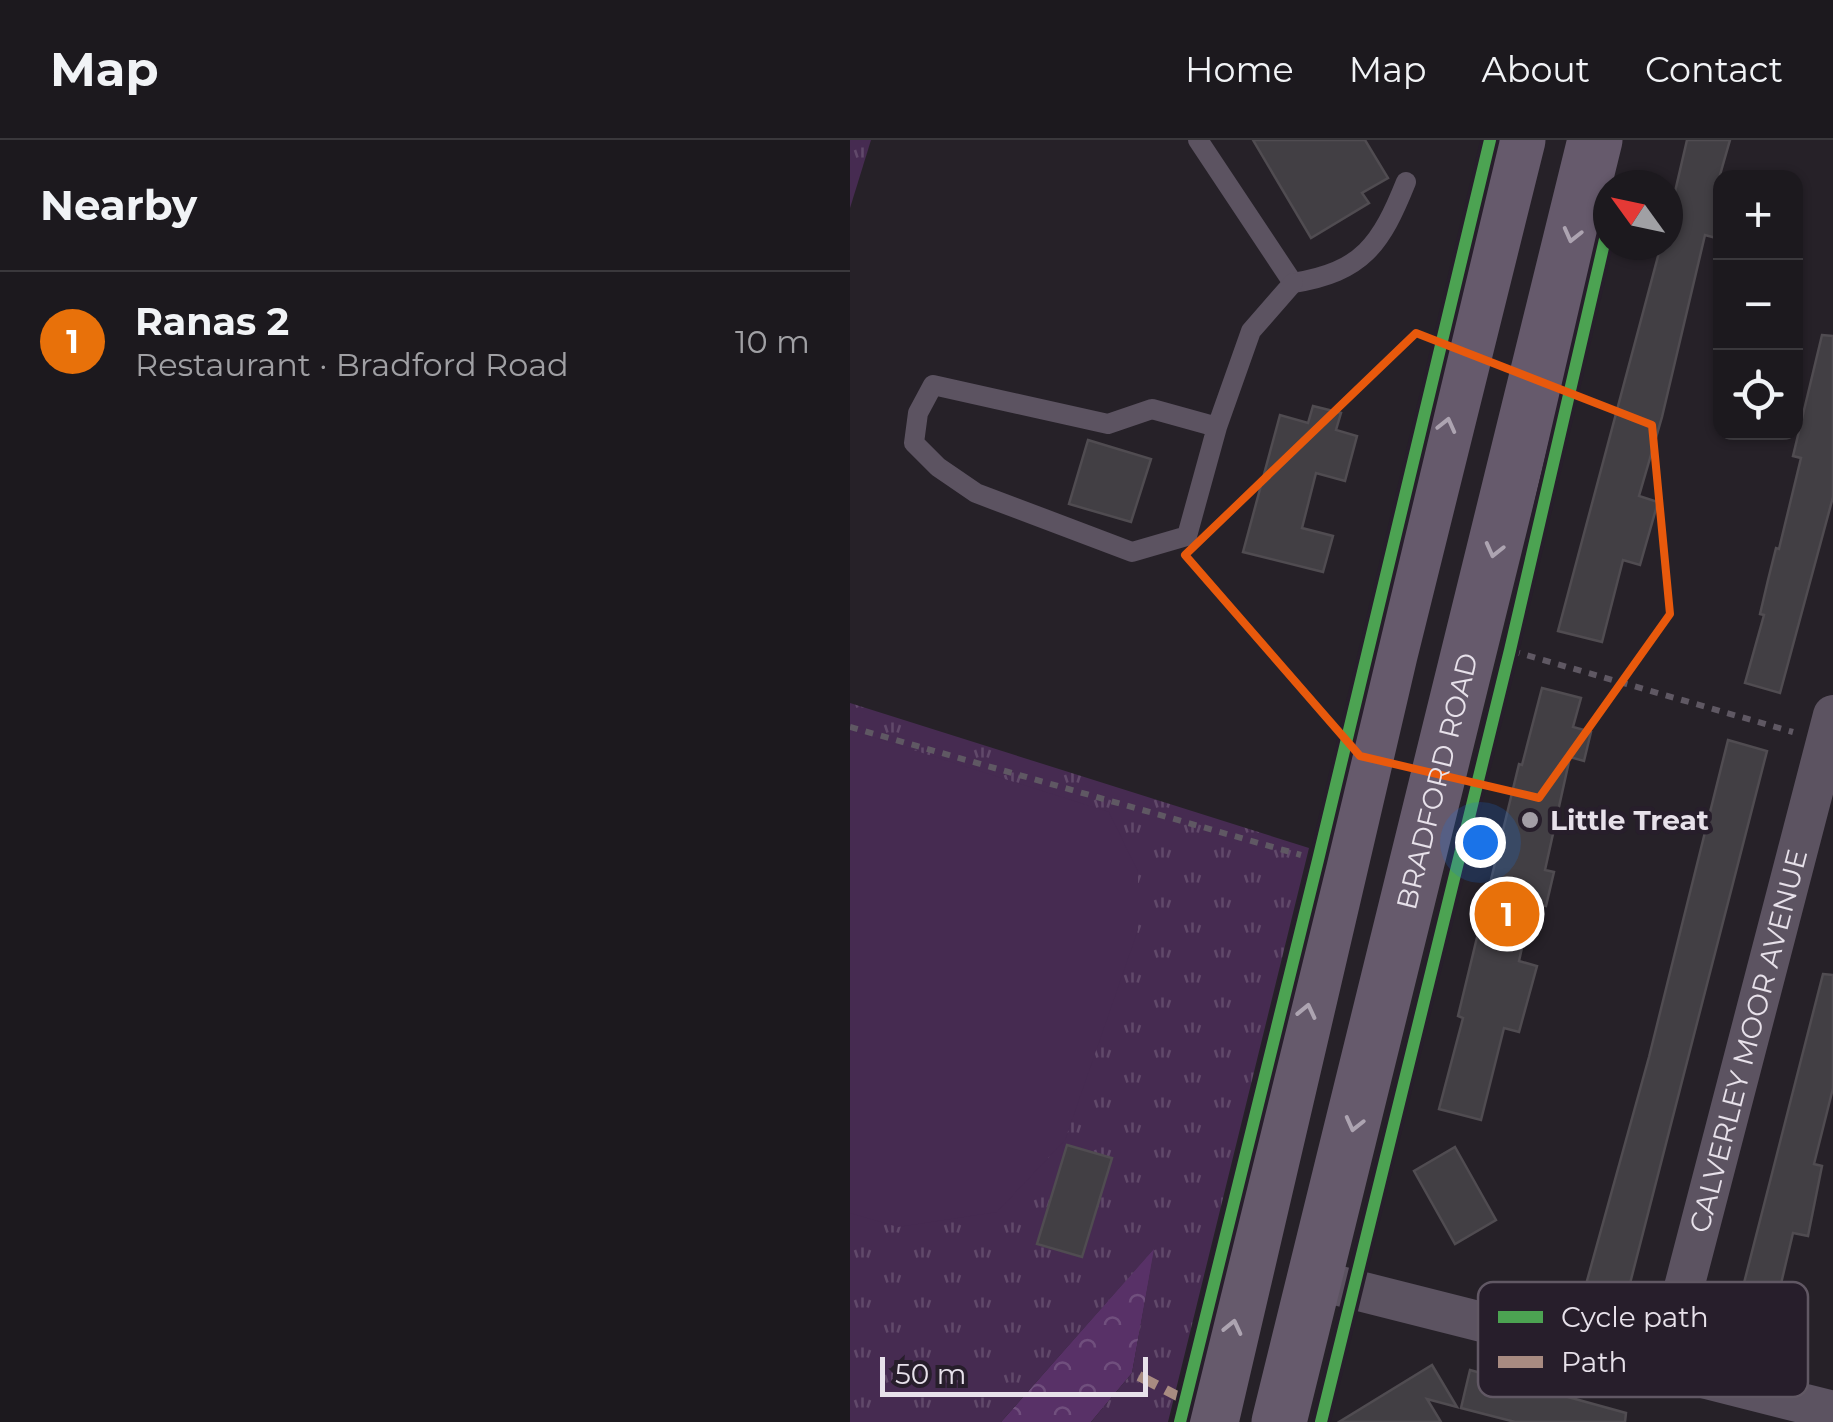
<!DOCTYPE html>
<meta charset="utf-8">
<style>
:root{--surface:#1c191e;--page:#252227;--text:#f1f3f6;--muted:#a0a0a4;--line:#3a383c;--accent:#a39ea6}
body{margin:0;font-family:Montserrat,sans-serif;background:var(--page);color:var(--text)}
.controls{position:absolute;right:30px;top:30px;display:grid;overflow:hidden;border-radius:20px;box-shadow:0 2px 8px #0004}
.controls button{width:90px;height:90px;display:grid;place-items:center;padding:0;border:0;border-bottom:2px solid var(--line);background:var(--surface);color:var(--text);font:50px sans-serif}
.compass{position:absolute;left:743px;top:30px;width:90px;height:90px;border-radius:50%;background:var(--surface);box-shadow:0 2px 8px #0004;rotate:303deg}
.scale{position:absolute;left:30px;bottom:25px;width:268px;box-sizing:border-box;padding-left:10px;border:5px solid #e7e1ea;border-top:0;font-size:28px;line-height:35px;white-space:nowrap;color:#e7e1ea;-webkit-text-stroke:8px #271e2b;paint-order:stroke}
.you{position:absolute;left:630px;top:702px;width:35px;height:35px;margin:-25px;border:8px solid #fff;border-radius:50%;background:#1a73e8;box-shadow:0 0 0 15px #1a73e833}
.badge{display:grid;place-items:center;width:65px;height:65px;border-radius:50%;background:var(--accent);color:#fff;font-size:32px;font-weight:700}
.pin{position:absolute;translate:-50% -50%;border:5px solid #fff;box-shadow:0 2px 10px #0006}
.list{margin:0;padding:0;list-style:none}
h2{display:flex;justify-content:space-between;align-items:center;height:130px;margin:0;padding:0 40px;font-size:42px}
h2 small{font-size:32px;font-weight:400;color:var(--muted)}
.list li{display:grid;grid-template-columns:65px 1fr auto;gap:30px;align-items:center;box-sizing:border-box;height:140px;padding:0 40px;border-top:2px solid var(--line)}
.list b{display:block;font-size:38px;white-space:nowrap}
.list p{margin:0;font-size:32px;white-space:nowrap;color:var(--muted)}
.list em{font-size:32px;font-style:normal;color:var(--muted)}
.icon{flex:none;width:55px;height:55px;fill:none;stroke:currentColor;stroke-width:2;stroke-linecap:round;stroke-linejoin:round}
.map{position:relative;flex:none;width:983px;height:1282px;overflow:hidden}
header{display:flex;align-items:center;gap:60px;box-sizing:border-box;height:140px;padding:0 50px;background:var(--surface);border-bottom:2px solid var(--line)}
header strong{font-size:48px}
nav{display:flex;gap:55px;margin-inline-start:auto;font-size:35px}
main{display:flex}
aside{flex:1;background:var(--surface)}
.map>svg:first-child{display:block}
.forest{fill:url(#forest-crowns)}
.park{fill:url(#park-tufts)}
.garden{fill:#462b51}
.building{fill:#423f44;stroke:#504c51;stroke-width:2.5}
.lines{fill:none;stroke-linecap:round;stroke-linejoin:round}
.path{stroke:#5f5863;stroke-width:6;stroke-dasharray:8 8;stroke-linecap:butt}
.service{stroke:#5c5361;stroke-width:20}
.minor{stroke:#5c5361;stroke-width:40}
.trunk{stroke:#665a6c;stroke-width:55}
.quiet{stroke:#a88b81;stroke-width:10;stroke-dasharray:20 10;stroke-linecap:butt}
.cycleway-casing{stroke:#271e2b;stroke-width:19}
.cycleway{stroke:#4ca352;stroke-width:12}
.oneway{stroke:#ada4b1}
.marked{fill:none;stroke:#e8590c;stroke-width:8;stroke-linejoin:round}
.poi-dot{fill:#a39ea6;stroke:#271e2b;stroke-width:4}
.labels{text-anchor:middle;stroke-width:9;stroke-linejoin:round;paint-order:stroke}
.street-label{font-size:28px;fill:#e7e1ea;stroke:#271e2b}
.poi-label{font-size:28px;font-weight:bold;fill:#e7e1ea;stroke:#271e2b;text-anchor:start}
.key{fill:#271e2b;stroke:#615864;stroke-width:2.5}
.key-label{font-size:28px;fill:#e7e1ea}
</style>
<header>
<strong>Map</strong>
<nav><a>Home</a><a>Map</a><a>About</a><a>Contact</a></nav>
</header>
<main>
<aside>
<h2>Nearby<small></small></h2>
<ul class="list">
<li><span class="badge" style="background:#e8710a">1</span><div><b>Ranas 2</b><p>Restaurant · Bradford Road</p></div><em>10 m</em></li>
</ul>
</aside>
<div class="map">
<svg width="983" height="1282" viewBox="0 0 983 1282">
<defs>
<pattern id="forest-crowns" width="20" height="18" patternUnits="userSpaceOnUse" patternTransform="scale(2.5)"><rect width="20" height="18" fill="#583167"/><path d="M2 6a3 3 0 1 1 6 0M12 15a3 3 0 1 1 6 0" fill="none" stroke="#704f7d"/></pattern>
<pattern id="park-tufts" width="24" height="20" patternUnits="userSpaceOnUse" patternTransform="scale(2.5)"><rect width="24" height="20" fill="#462b51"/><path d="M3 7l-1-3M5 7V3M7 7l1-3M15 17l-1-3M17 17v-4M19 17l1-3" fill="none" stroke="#61496a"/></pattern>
</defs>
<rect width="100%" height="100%" fill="#262128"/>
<!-- forest -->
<path class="forest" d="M305,1107l-23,126 -41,49h-90z"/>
<!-- park -->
<g class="park">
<path d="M0,0h21l-21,68z"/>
<path d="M0,563l459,145 -141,574h-77l41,-49 22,-124 -153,173h-151z"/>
</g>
<!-- garden -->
<path class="garden" d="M0,590l259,82 29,60v58l-73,210 -68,72 -99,15 -48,-14z"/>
<!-- building -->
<g class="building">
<path d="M403,0h112l23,38 -26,15 7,10 -58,35z"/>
<path d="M837,0h43l-10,35v64l-15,-4 -43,182 -23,79 19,6 -18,63 -17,-5 -21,82 -44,-11 103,-386h7v-23z"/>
<path d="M972,195l11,1v161l-53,196 -35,-10 19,-68 -4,-1 8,-34 8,-32 3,1 22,-91 -8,-2z"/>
<path d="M463,266l28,7 -5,17 21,6 -12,45 -29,-8 -14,55 31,8 -10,36 -80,-20 37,-137 28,8z"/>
<path d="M238,300l63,19 -20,63 -62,-18z"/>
<path d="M692,548l39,10 -8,29 18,5 -7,29 -14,-4 -25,113 9,2 -8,34 -14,-3 -13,58 18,5 -18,66 -15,-4 -23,92 -42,-11 24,-91 -5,-2 61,-252 3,1z"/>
<path d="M878,600l39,11 -141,548 -41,-11 64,-231z"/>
<path d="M973,834l10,1v113l-19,76 8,2 -14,70 -15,-3 -18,76 10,2 -6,26 -46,-11z"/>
<path d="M217,1005l45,13 -30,99 -45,-13z"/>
<path d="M605,1007l41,73 -41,24 -41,-73z"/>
<path d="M582,1225l25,42 -30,-8 14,23h-102z"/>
<path d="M620,1230l156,43 -1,9h-110l-54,-14z"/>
</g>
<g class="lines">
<!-- path -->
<g class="path">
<path d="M662,511l281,81"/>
<path d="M0,587l451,128"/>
</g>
<!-- service -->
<g class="service">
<path d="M348,0l95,143c70,-11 88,-39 113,-101"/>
<path d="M367,287l-65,-18 -44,15 -175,-39 -15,28 -4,30 24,24 38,26 156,59 55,-16 30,-109 34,-96 42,-48"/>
</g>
<!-- minor -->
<g class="minor">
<path d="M466,1140l517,131"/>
<path id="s1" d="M813,1228l170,-653"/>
</g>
<!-- trunk -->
<g class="trunk">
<path d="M361,1282l179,-767 128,-515"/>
<path id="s2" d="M429,1282l316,-1282"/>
</g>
<!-- quiet -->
<path class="quiet" d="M289,1236l46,24"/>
<defs>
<g id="cycleway">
<path d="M330,1282l138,-562 172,-720"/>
<path d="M471,1282l189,-772 98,-424"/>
</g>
</defs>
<!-- cycleway casing -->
<use href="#cycleway" class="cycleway-casing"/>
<!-- cycleway -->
<use href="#cycleway" class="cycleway"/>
</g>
<!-- one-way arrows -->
<defs><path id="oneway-chevron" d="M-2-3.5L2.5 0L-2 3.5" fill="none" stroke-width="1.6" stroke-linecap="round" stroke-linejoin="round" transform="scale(2.5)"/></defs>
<g class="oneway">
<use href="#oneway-chevron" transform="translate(722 95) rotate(104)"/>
<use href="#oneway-chevron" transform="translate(597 285) rotate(-76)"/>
<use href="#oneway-chevron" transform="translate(644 410) rotate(104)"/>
<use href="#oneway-chevron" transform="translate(457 871) rotate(-77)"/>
<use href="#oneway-chevron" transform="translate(504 984) rotate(104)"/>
<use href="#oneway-chevron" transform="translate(383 1187) rotate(-77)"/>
</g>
<!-- marked area -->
<path class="marked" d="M566,193l236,92 18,189 -131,184 -179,-42 -175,-201z"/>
<!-- markers -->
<circle class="poi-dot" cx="680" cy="680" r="10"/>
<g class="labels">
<!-- street labels -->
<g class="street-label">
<text dy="10" stroke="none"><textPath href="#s2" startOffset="660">BRADFORD ROAD</textPath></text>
<text dy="10" stroke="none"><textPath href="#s1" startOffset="338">CALVERLEY MOOR AVENUE</textPath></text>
</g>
<!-- poi labels -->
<g class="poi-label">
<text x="700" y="690">Little Treat</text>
</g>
</g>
<!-- legend -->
<rect x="628" y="1142" width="330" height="115" rx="15" class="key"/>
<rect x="648" y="1171" width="45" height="12" fill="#4ca352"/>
<rect x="648" y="1216" width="45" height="12" fill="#a88b81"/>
<g class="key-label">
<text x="711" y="1187">Cycle path</text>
<text x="711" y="1232">Path</text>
</g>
</svg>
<div class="controls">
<button>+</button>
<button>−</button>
<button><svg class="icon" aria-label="locate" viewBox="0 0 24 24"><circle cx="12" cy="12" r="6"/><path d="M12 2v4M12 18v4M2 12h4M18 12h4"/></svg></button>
</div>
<svg class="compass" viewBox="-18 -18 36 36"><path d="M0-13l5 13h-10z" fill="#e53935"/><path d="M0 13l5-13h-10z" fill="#a0a0a4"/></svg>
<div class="scale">50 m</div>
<div class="you"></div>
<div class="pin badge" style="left:657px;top:774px;background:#e8710a">1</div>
</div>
</main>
